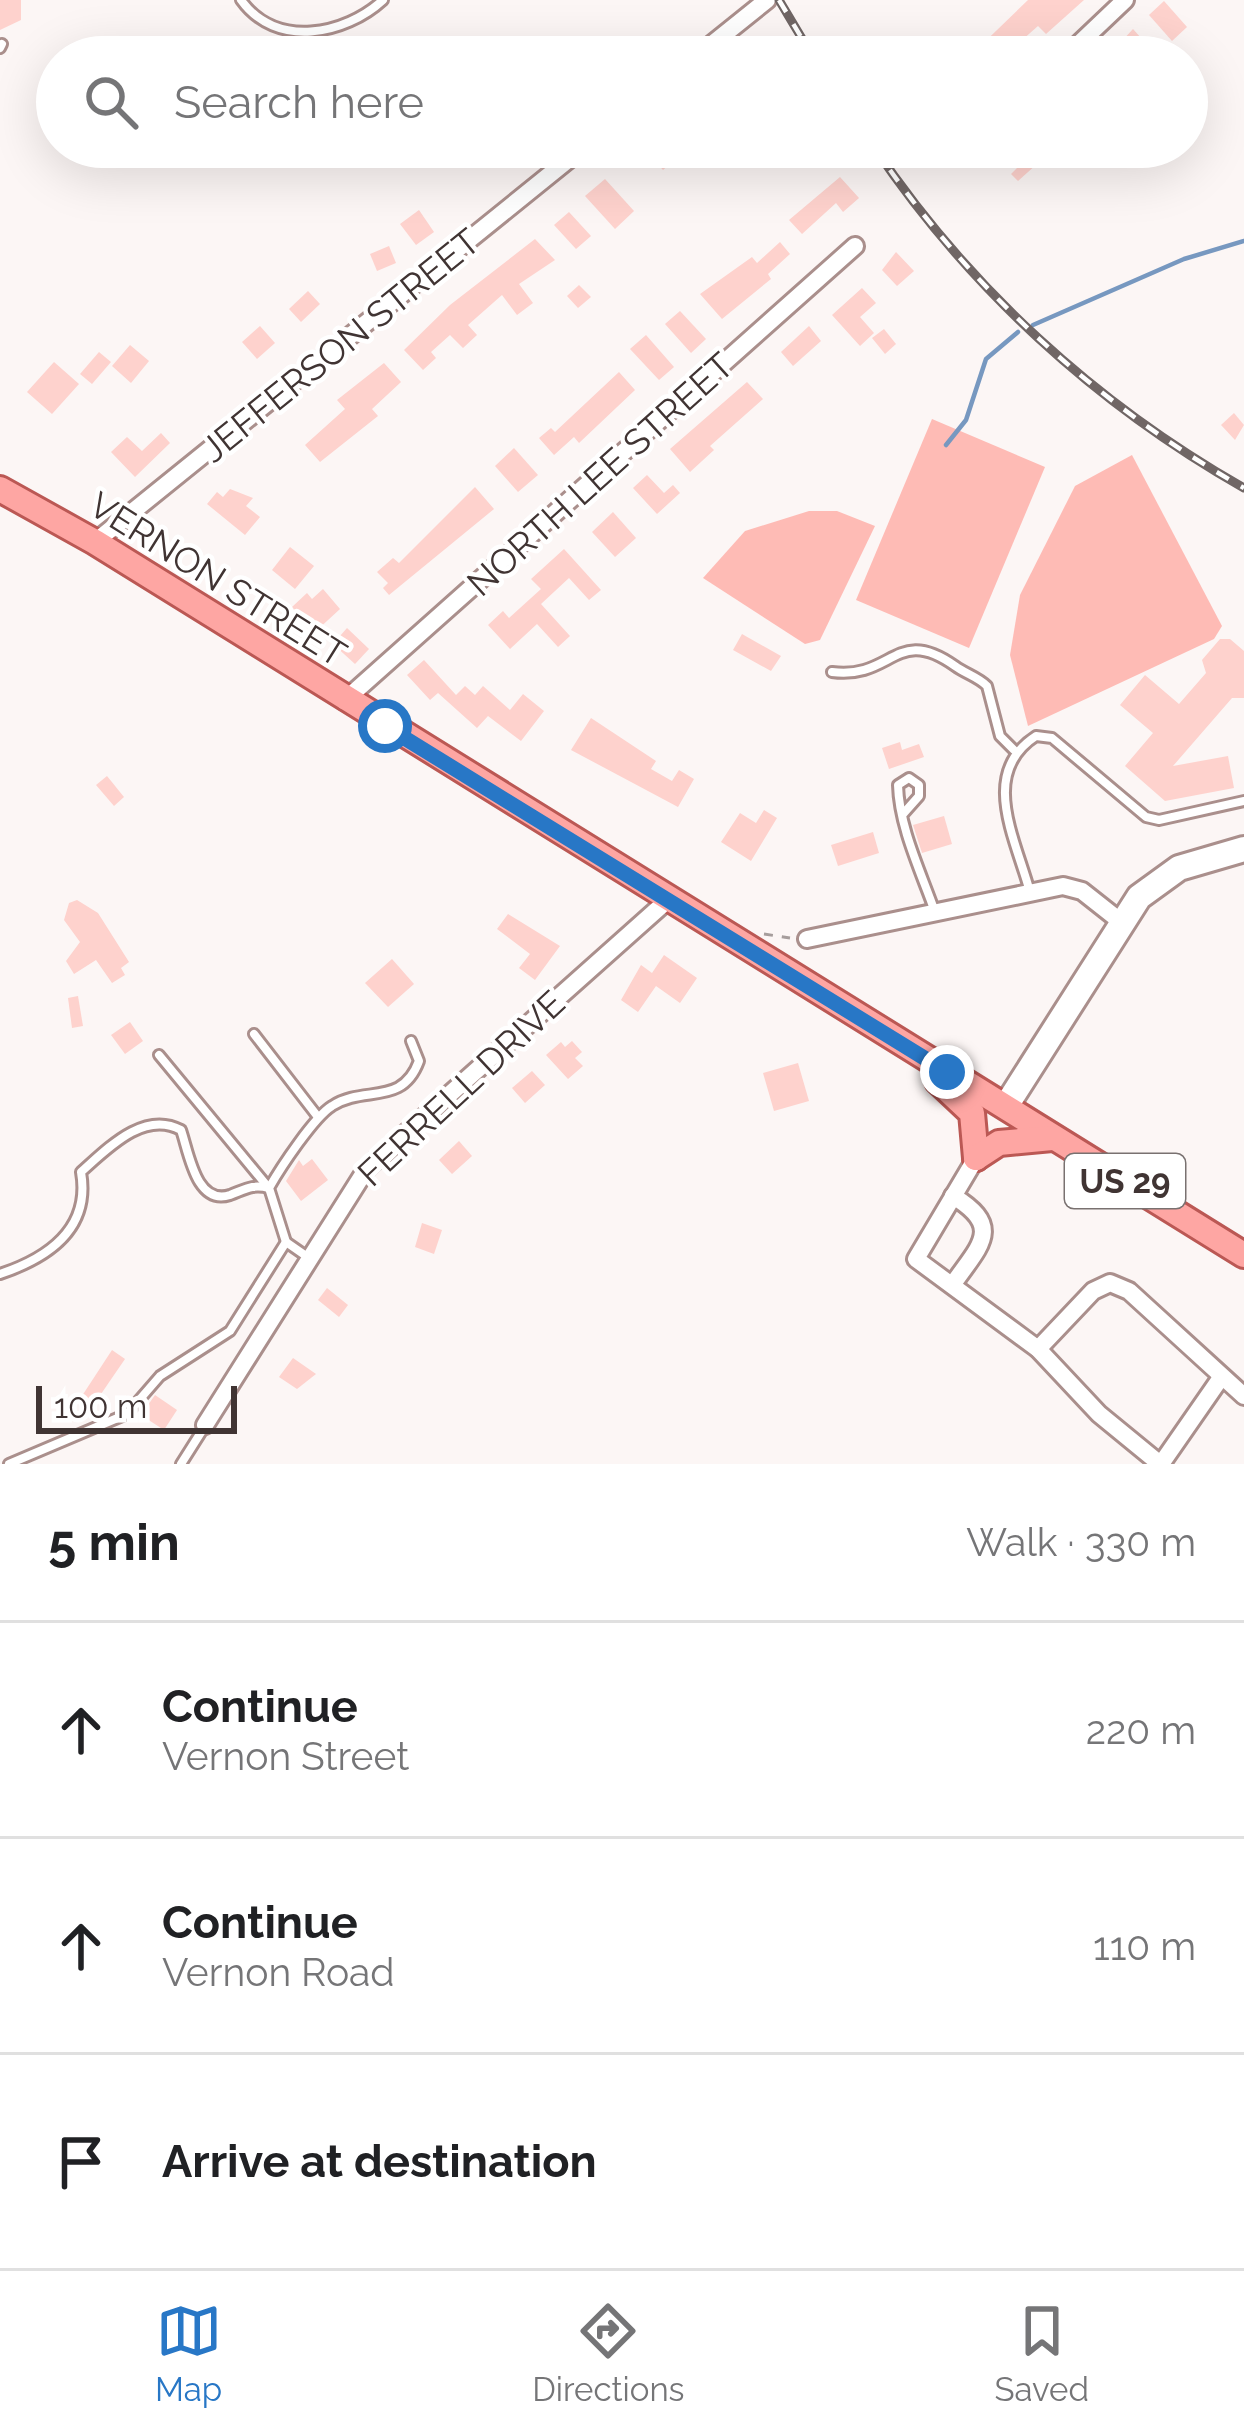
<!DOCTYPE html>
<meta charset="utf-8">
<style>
:root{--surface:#fff;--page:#f2f2f2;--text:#202124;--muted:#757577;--line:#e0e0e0;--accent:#2877c6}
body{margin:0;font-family:Raleway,sans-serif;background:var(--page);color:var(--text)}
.scale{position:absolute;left:36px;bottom:30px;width:201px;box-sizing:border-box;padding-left:12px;border:6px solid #403433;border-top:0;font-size:33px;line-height:42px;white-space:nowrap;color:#403433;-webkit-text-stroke:9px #fff;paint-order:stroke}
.stop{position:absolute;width:36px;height:36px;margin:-27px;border:9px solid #2877c6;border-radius:50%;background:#fff}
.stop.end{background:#2877c6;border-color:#fff;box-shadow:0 3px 12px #0008}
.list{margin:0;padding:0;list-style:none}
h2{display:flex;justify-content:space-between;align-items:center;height:156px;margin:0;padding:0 48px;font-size:51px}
h2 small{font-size:39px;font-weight:400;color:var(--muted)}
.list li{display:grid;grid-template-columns:78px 1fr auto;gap:36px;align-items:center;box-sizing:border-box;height:216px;padding:0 48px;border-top:3px solid var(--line)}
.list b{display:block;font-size:45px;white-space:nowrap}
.list p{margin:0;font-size:39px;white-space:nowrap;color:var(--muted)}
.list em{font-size:39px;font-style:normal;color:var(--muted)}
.icon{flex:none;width:66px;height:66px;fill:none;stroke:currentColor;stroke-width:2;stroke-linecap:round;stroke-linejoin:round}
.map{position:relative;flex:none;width:1244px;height:1464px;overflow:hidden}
.search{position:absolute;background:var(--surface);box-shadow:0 12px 48px #0002;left:36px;right:36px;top:36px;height:132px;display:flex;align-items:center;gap:30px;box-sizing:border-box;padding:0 42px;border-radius:66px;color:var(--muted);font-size:45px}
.sheet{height:804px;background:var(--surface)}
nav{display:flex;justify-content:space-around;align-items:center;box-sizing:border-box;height:168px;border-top:3px solid var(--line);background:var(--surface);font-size:33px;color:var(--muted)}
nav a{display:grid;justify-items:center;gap:6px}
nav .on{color:var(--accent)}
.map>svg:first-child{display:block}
.green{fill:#febbb5}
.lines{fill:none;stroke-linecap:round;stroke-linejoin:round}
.stream{stroke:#7798c0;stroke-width:4.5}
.building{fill:#fed2cd}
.lane-casing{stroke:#aa8f8c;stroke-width:14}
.street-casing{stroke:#aa8f8c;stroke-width:22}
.secondary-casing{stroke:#aa8f8c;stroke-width:30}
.primary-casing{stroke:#bb5854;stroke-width:30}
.path{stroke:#a69d9c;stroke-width:3;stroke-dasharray:9 9;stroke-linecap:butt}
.lane{stroke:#fff;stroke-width:8}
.street{stroke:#fff;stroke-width:16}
.secondary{stroke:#fff;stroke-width:24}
.primary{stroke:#fea6a3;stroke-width:24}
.rail-casing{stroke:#706665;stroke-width:9}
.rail{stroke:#fff;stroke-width:4.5;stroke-dasharray:14;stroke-linecap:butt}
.route{stroke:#2877c6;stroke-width:15}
.labels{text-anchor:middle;stroke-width:9;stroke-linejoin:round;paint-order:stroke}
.shield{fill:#fff;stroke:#797170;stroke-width:3}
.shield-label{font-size:33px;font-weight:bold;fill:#403433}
.street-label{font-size:36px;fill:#403433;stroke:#fff}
</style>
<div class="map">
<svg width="1244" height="1464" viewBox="0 0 1244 1464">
<rect width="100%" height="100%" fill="#fcf6f5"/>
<!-- green -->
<g class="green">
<path d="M932,419l113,48 -76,181 -113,-48z"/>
<path d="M1132,455l90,171 -8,13 -186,87 -18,-71 10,-60 55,-109z"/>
<path d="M809,511h28l38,15 -55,114 -15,4 -102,-66 42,-47z"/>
</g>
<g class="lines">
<!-- stream -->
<g class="stream">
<path d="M1033,325l151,-66 60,-18"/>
<path d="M946,445l20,-25 20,-61 32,-27"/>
</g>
</g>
<!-- building -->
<g class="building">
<path d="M0,0h21v20l-21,10z"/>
<path d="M1028,0h56l-38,34 -8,-8 -17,15 8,9 -8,7h-52z"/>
<path d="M1164,1l23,26 -15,14 -23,-26z"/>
<path d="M1133,29l25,28h-54l17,-15z"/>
<path d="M489,147h37l-21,18z"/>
<path d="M643,147h46l-26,23z"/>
<path d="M999,147h57l-38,34 -7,-7 6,-6z"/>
<path d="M840,177l19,21 -16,14 -7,-9 -34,31 -13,-14z"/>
<path d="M605,179l29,32 -19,18 -30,-33z"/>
<path d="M419,210l15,22 -18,13 -16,-21z"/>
<path d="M569,212l22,24 -15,13 -22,-24z"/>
<path d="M535,239l20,21 -36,24 14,19 -16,12 -15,-20 -34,30 9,10 -14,13 -13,-13 -19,17 5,6 -13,12 -19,-20 46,-45z"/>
<path d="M780,242l10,12 -22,20 3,5 -49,40 -22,-25 52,-37 5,6z"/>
<path d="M389,246l7,17 -19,8 -7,-17z"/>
<path d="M896,252l18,19 -17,15 -15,-16z"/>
<path d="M579,285l12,12 -13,11 -11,-12z"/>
<path d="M862,288l14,15 -16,14 14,16 -14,13 -28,-31z"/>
<path d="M308,291l12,13 -19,18 -12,-13z"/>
<path d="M680,311l26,28 -15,14 -26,-29z"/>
<path d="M260,326l15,17 -18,16 -15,-17z"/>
<path d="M809,326l12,15 -28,25 -12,-14z"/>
<path d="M884,329l12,15 -11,10 -13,-16z"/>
<path d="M646,335l28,32 -15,13 -29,-31z"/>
<path d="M130,345l19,16 -18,22 -19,-17z"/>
<path d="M99,352l12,10 -19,22 -12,-10z"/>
<path d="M54,362l25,22 -27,30 -25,-22z"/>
<path d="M384,363l17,19 -29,27 6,7 -58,46 -15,-17 40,-36 -8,-9z"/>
<path d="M619,372l16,18 -56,53 -5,-6 -20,18 -15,-17 12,-10 4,4z"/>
<path d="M747,382l16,17 -53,47 4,4 -24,22 -20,-23z"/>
<path d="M1234,413l10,12 -9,15 -14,-15z"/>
<path d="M161,433l9,10 -35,34 -24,-25 16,-15 15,14z"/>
<path d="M514,448l24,27 -20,17 -23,-26z"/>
<path d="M647,475l17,18 9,-8 7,8 -23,21 -24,-26z"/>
<path d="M475,487l19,22 -105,86 -6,-7 5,-5 -11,-11 16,-14 6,5z"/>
<path d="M230,489l23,9 -7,8 14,11 -15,18 -38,-31 10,-12 6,5z"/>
<path d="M613,512l23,26 -21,19 -23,-25z"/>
<path d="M290,547l24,19 -19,23 -23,-19z"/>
<path d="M564,549l37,41 -12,10 -20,-22 -28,26 29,32 -12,11 -21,-23 -27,25 -22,-24 15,-14 6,7 32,-29 -10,-10z"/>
<path d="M323,589l17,20 -25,23 -23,-25 15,-14 5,6z"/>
<path d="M347,628l22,21 -14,15 -22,-20z"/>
<path d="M742,634l39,22 -10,15 -38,-21z"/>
<path d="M1220,639h10l14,12v47h-12l-59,68 55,-10 6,32 -69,13 -40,-35 28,-33 -33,-28 25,-30 34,29 27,-31 -4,-13z"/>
<path d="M424,660l32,35 9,-9 10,9 8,-9 27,24 13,-16 21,17 -23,30 -33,-25 -11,12 -39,-35 -8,7 -23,-25z"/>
<path d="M591,718l65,43 -5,8 21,12 7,-11 15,9 -16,28 -107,-57z"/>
<path d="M900,742l2,8 17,-6 5,13 -35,12 -7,-21z"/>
<path d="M107,776l17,21 -10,9 -18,-21z"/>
<path d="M764,810l13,8 -26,43 -30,-19 19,-29 16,10z"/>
<path d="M944,816l8,28 -30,9 -9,-28z"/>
<path d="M873,832l6,21 -41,13 -7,-21z"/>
<path d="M77,900l21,13 31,49 -8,6 4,7 -13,8 -16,-23 -22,14 -8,-13 14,-19 -16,-22 5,-17z"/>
<path d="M508,914l52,32 -25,34 -16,-12 11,-14 -33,-25z"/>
<path d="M664,955l33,23 -17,25 -24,-17 -18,26 -17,-12 20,-35 11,8z"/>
<path d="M392,959l22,25 -26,23 -23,-24z"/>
<path d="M78,996l5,30 -11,2 -4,-30z"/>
<path d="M130,1022l13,19 -18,13 -14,-19z"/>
<path d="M572,1041l10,11 -7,6 8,8 -15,13 -22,-24 15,-13 4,5z"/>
<path d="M798,1063l11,38 -35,10 -11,-38z"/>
<path d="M532,1071l13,14 -20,18 -13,-15z"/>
<path d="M459,1141l13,15 -20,18 -13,-14z"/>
<path d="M312,1159l16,21 -27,21 -15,-20 13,-21 4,6z"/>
<path d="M422,1223l20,7 -8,24 -19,-7z"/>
<path d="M327,1288l21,17 -9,12 -21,-17z"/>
<path d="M112,1350l13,9 -35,51 -12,-8z"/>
<path d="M293,1358l23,16 -19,15 -18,-12z"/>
<path d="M155,1395l22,15 -13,20 -23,-15z"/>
</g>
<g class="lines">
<defs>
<g id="lane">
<path d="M241,0c35,49 104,35 142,0"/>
<path d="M0,48l2,-4"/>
<path d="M832,672c61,8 64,-48 123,-6 11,8 23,11 32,20l13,50 14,14"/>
<path d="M903,814l16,-18v-11l-10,-7 -11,7c1,42 23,87 37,127"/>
<path d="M1030,892c-15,-55 -51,-119 6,-156l16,2 94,79 13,3 85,-19"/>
<path d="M254,1034l64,83"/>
<path d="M159,1055l109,132"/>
<path d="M286,1242l-17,-54c12,-21 45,-71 63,-82 32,-21 70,1 87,-45l-8,-20"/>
<path d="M0,1274c48,-16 91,-45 81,-102 27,-24 63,-62 100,-42 8,23 15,76 49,65 16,-6 22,-11 39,-7"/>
<path d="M9,1464l118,-50 33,-38 70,-45 56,-89 23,16"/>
<path d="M181,1464l24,-38"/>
</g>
<g id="street">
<path d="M696,57l71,-57"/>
<path d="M1065,57l60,-57"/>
<path d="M960,155l9,-8"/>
<path d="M95,542l489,-395"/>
<path d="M344,701l511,-455"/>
<path d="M807,939l256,-53 19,5 38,30"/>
<path d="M976,1158l-60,101 122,90 61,65 61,50"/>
<path d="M953,1284c27,-39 51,-57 0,-88"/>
<path d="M1038,1349l55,-58 17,-8 19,8 115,105"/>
<path d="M205,1425l162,-257 303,-270"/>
<path d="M1161,1464l59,-85"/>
</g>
<path id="secondary" d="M1006,1106l133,-209 40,-29 65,-19"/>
<g id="primary">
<path d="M0,489l95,53 1149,713"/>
<path d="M938,1081l34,32 4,45"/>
<path d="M976,1158l23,-15 53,-5"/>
</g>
</defs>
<!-- lane casing -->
<use href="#lane" class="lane-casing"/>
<!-- street casing -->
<use href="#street" class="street-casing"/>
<!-- secondary casing -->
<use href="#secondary" class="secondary-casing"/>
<!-- primary casing -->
<use href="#primary" class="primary-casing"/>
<!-- path -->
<path class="path" d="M764,934l26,4"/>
<!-- lane -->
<use href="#lane" class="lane"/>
<!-- street -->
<use href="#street" class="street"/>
<!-- secondary -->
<use href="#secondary" class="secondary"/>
<!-- primary -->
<use href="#primary" class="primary"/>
<defs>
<g id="rail">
<path d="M779,0l34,57"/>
<path d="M874,147c95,141 222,257 370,341"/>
</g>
</defs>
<!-- rail casing -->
<use href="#rail" class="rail-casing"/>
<!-- rail -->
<use href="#rail" class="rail"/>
</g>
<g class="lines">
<!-- route -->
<path class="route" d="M385,726l562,346"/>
</g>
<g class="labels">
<!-- shield labels -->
<rect class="shield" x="1065" y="1154" width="120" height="54" rx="9"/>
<g class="shield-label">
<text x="1125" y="1193">US 29</text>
</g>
<!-- street labels -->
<g class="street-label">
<text transform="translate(340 345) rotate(-39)" y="13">JEFFERSON STREET</text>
<text transform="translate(600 474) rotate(-42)" y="13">NORTH LEE STREET</text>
<text transform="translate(218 579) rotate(32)" y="13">VERNON STREET</text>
<text transform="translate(461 1088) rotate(-43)" y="13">FERRELL DRIVE</text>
</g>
</g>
</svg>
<div class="scale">100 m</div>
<div class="stop" style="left:385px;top:726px"></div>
<div class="stop end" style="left:947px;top:1072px"></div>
<div class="search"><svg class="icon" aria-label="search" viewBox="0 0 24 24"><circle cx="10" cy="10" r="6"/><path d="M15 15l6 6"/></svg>Search here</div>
</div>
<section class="sheet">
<h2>5 min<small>Walk · 330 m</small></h2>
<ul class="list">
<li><svg class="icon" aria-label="ahead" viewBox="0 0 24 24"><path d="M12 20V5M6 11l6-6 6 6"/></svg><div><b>Continue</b><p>Vernon Street</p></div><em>220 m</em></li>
<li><svg class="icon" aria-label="ahead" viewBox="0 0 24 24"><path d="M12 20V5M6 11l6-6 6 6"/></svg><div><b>Continue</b><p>Vernon Road</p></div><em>110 m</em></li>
<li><svg class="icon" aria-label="arrive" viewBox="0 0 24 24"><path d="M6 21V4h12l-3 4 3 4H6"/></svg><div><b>Arrive at destination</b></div></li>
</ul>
</section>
<nav>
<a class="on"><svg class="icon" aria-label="map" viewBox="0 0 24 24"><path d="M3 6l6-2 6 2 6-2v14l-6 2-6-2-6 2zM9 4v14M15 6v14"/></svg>Map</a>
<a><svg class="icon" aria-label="directions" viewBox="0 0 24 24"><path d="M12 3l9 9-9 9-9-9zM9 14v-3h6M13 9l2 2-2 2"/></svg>Directions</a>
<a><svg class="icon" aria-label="saved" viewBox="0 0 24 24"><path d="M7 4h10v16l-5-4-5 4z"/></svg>Saved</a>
</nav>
